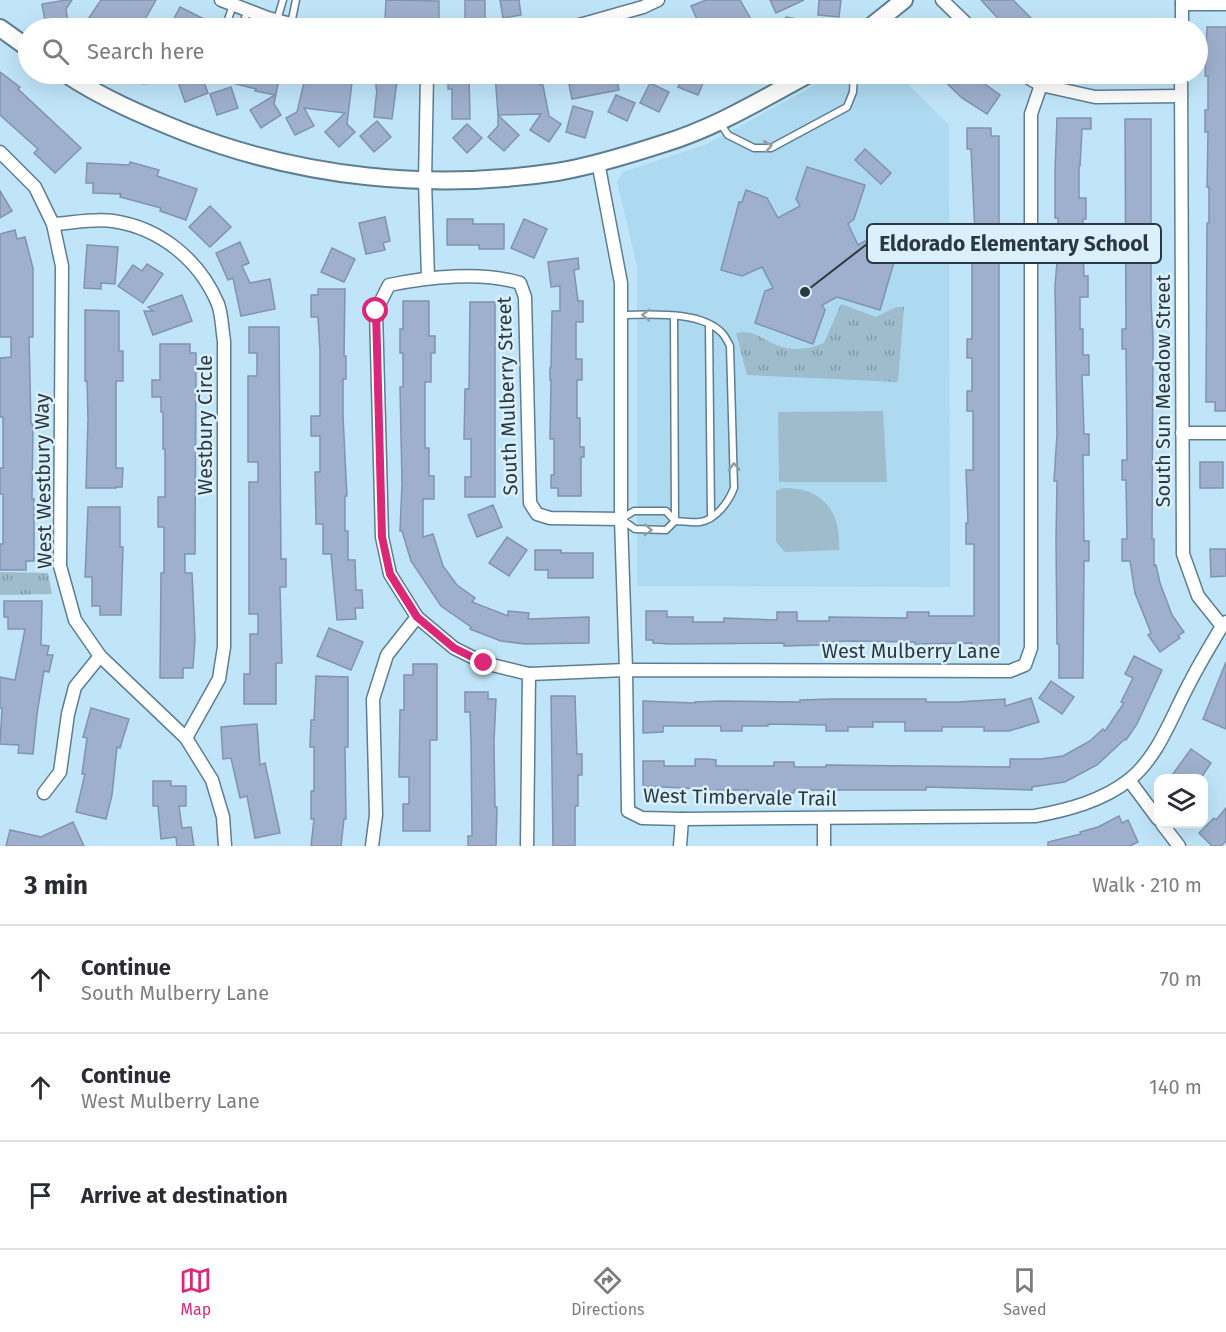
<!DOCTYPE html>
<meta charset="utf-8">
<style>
:root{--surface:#fff;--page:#f2f2f3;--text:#2b2b33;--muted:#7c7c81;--line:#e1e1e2;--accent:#db2777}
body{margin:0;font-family:"Fira Sans",sans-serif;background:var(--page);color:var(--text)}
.controls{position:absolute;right:18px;bottom:18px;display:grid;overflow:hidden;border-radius:12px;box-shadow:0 6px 24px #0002}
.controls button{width:54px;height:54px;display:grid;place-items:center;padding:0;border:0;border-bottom:2px solid var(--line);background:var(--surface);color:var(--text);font:30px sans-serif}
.stop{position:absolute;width:18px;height:18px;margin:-14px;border:4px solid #db2777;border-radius:50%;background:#fff}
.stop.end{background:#db2777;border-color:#fff;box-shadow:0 2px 6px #0008}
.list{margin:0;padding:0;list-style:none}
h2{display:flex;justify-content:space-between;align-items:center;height:78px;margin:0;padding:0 24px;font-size:26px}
h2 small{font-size:20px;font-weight:400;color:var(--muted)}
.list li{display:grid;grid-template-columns:39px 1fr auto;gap:18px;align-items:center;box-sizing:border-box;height:108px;padding:0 24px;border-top:2px solid var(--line)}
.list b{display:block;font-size:22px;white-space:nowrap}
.list p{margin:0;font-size:20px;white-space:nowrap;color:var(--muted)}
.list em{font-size:20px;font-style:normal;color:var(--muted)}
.icon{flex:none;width:33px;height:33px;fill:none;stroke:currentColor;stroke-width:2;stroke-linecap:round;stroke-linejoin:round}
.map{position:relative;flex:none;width:1226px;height:846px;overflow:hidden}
.search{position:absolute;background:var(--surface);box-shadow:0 6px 24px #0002;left:18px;right:18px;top:18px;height:66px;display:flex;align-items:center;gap:15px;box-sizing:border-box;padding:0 21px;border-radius:33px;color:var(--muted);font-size:22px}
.sheet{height:402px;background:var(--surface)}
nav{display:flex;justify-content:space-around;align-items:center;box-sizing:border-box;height:84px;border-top:2px solid var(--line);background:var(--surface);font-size:16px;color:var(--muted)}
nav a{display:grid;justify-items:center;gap:3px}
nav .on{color:var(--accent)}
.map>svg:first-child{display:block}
.built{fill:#add9f1}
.grass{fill:url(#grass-tufts)}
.pitch{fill:#9fbccc}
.building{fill:#9eb0ce;stroke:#8193af;stroke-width:1.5}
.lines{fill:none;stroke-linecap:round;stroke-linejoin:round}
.lane-casing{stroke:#5d7e91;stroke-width:9}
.street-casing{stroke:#5d7e91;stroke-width:15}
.secondary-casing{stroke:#5d7e91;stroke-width:20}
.lane{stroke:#fff;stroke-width:6}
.street{stroke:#fff;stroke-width:12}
.secondary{stroke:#fff;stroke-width:16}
.oneway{stroke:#949ca0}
.route{stroke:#db2777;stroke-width:8}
.labels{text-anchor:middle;stroke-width:5;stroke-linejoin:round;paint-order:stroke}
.street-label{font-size:20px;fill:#2a3940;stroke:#daf0fc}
.leader{fill:none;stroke:#2a3940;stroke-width:2}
.callout-dot{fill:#2a3940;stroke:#daf0fc;stroke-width:2}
.callout{fill:#daf0fc;stroke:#2a3940;stroke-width:2}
.callout-label{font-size:21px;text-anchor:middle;font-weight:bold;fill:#2a3940}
</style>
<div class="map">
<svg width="1226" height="846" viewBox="0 0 1226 846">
<defs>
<pattern id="grass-tufts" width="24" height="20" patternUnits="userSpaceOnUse" patternTransform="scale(1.5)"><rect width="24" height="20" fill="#9fbccc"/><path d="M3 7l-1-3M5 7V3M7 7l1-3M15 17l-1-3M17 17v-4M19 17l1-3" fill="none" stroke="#829aa7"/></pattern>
</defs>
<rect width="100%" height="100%" fill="#c0e5f9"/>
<!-- built -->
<path class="built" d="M831,74h67l51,51 1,462 -313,-1v-320l-20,-84 6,-10 84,-28 99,-54z"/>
<!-- grass -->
<g class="grass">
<path d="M841,304l35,13 20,-10h8l-6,75 -151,-7 -11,-42c16,-3 22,3 36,10 17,9 35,7 52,0z"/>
<path d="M0,572l48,1 4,21 -52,1z"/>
</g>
<!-- pitch -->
<g class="pitch">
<path d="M883,411l4,71h-108l-1,-70z"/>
<path d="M783,488c40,-1 58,24 56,62l-54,2 -9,-10v-51z"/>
</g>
<!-- building -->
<g class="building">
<path d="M66,0h6l-6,9 2,13 -22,4 -4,-22z"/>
<path d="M101,0h55l-16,28h-58z"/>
<path d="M386,0l53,1v21l-54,-2z"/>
<rect x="465" y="0" width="20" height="21"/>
<path d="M500,0h19l2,15 -18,3z"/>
<path d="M706,0h34l16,28h-55l-10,-22z"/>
<path d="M770,0h34l-28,13z"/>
<path d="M819,0h22l-2,17 -21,-2z"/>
<path d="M981,0h32l28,28h-34z"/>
<path d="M180,7l40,20v1h-51z"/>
<path d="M786,17l34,6 -1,5h-35z"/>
<path d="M1207,27h19v384h-11v-9h-9l1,-179h2v-36h-2l1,-55h-3v-22h3v-34h-3z"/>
<path d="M0,72l20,15 -2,2 63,59 -26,25 -21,-20 4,-4 -38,-34z"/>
<path d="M141,74h31l1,5 -30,5z"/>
<path d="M201,74l7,19 -23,9 -7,-20z"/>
<path d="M230,74h50l-6,30 7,11 -20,13 -11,-18 25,-15 -20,-4 1,-2 -28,-7z"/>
<path d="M306,74h47l-6,50 8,8 -16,15 -14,-15 20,-19 -41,-5 10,18 -19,9 -9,-17 11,-6z"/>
<path d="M376,74h22l-6,45 -18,-2 3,-28h-1z"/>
<path d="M448,74h21l1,45h-18v-30h-4z"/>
<path d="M495,74h43l2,11h3l6,31 12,8 -12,18 -19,-12 11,-16 -43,1z"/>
<path d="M598,74h18l3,16 -47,9 -4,-20z"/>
<path d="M684,74h23l-9,21 -20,-8z"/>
<path d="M937,74h34l29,21 -13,19 -25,-16z"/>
<path d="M650,83l19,9 -10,20 -19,-9z"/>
<path d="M231,87l7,21 -21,7 -7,-21z"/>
<path d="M616,95l19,8 -8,18 -19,-9z"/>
<path d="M573,106l20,6 -8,26 -19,-6z"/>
<path d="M498,115l21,20 -15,16 -16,-14 10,-11z"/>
<path d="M1057,118h34v11h-9l-2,37h-1v32h7v21h-3v31l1,26h4v21h-8v32h3v26h6v20h-7l2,59h5v21h-6l1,86h5v20h-5l-1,117h-24v-34h-2l-1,-103 1,-60h-3l3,-47 -2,-148 3,-36v-32h-3v-47z"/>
<path d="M1125,119h26v184l2,34 -1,202h2v27l2,-1 4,18 12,32 12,17 -6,4 2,2 -20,14 -12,-17 3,-2 -16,-40 -5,-32h-8v-22h5l-1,-59h-4v-20h5l-1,-111h-4v-20h4z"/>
<path d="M377,121l14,16 -17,15 -14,-16z"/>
<path d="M467,124l15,14 -15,15 -14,-15z"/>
<path d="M967,128h24v8h8v512h-27v-5l-57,1v-2l-64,-1 -28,1v3l-39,1v-3l-113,1 -18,-1v-3h-7v-29h21v6h26v5h31v-4l53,2v-8h20v9h32v-4l78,1v-6h22v4h45v-72h-8v-21h2l-2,-53h7v-59h-6v-20h5v-33h-5v-19h5v-85h-5v-20h8l-4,-85h-4z"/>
<path d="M865,149l26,24 -10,11 -26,-24z"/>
<path d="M130,162l29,8 -2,6 40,13 -11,31 -26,-9 1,-3 -41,-11 1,-3 -28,-1v-10h-7l1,-20 42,2z"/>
<path d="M807,167l58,18 -11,34 -6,5 10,21 7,-4 32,11 -17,58 -43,-13 -15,8 3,5 -12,34 -58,-21 10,-32 8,-3 -11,-21 -20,9 -21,-6 18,-68h3l4,-12 21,8 11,20 22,-12 -4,-7z"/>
<path d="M0,191l12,20 -12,7z"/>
<path d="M210,206l21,21 -21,20 -21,-20z"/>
<path d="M385,217l5,24 -7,2 2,7 -19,4 -7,-31z"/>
<path d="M447,219h26v5h31v25h-25v-4h-32z"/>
<path d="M524,219l23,10 -13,29 -23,-10z"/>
<path d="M15,230l2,9 8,-2 8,31v69h-4l2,87h2l-1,75h2v62h-8v9h-26v-26h3v-50h-3v-26h3v-51h-3v-59l11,-1v-20h-11v-103z"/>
<path d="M240,242l9,21 -7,3 8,17 20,-4 5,30 -34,7 -8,-38 -5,2 -12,-27z"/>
<path d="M87,245l31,2 -3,37 -14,-1v6l-17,-1z"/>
<path d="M332,248l23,11 -11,23 -23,-10z"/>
<path d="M578,258l1,11 -5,1 4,31h5v21h-7v37h6v21h-5v38h3v29h4v10h-3v39h-23v-8h-7v-13h3v-36h-4l1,-59h-1v-12h1l1,-57h8v-25l-9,1 -3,-25z"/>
<path d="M147,264l16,10 -20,29 -25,-17 15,-21 9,6z"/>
<path d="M318,289h27l-1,67h2v23h-3v37l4,80h-2v35h3v29h7l1,30h6l1,18h-8l1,11 -19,1 -6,-66h-8v-30h-7l-1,-52h5v-36h-9v-20h9v-65l-2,-34h-7v-22h7z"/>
<path d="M182,295l10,26 -39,14 -9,-24h9l-5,-4z"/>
<path d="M403,301h26v35h6v17h-4v29h-6v66h4v28h5v23h-11v38l10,-3 10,32 14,19 18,13 -3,4 36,14v-5l21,2 -1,6 61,-2v26l-64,1 -24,-3 -31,-12 1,-2 -30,-21 -30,-45 -9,-30h-2l2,-47 -2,-97h3v-34h-3v-24h3z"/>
<path d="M470,302h25v195h-30v-20h6v-38h-7l1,-50h4z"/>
<path d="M85,310l34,1v40h4v30h-7v87h7l-1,19h-6v1h-30l2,-69 -1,-38h-2z"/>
<path d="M249,327h30l2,232h5v28h-6l2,76h-6v41h-32v-30h6v-40h8v-20h-9v-132h9v-20h-10v-86h9v-23h-8z"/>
<path d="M160,344h30v9h6l-1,201h-10v19h7l3,66 -2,29h-10v10h-23l1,-105h3v-46h-6v-30h7v-48h-2v-37h-2v-15h-9v-17h8z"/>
<rect x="1200" y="462" width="23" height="26"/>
<path d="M493,505l9,22 -25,10 -9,-22z"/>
<path d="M88,507h32v40h3l-2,68h-21v-9h-8v-29h-7z"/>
<path d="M507,537l20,13 -18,26 -20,-13z"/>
<path d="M1210,549h16v27l-15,1z"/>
<path d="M535,550h26v3h32v25h-45v-8h-13z"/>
<path d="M4,601h38l-1,44 8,1 -2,9h6l-4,17 -5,-1 -7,43 -4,40 -15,-1 1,-8 -19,-1 2,-36h-2v-31l15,3 10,-51h-17v-12h-4z"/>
<path d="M329,628l34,14 -12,28 -34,-14z"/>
<path d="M1134,656l28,14 -25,54 -11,16 -1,-1 -28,26 -32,17 -33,5v3l-106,-3v3h-132v3l-46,-1v-2h-32v3h-11v-4l-62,-3v-25h21v5h31v-7h13l8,1v6h58v-4h20v5h32v-2l184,2v-8h31l22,-3 27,-15 13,-12 2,2 19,-28 -3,-1 12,-24 -8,-4z"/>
<path d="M1226,662v67l-23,-10z"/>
<path d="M413,664h24v76h-7v91h-27v-27h6v-27h-10l1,-67h4v-35h9z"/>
<path d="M316,676l32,1v70h-3l1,72h-2l-3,27h-30l3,-27h-3v-28h3v-44h-4l1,-27h3z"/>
<path d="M1051,681l23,16 -12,17 -23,-16z"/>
<path d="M465,692h23v7h8l-2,43 1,65h2l-1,39h-28v-10h4l-1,-94 -1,-30h-5z"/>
<path d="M551,696h24l2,58h5v21h-4v31h-3v40h-22z"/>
<path d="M1031,698l8,24 -30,9h-25v-4h-42v4h-37v-9h-32v5h-25v4h-22v-6l-58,-1v2h-26v5h-21v-5h-58v6l-20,1v-32l52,2v-1l26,-1 79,1v-2l32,-1h94v3h31l48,-3v7z"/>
<path d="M91,708l38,11 -9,29 -3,-1 -5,48 -6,24 -30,-7 9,-38h-3l5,-36 -4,-1z"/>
<path d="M257,724l3,41 5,-2 15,70 -25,5 -8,-42 -7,2 -9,-40 -8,1 -2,-32z"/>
<path d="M1191,749l20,14 -10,15h-31z"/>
<path d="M153,781h18v5h15v20h-7l3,22 9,-1 3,19h-17l-1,-9 -15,2 -3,-33h-5z"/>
<path d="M1226,808v33l-5,5h-9l-13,-13 15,-15 2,2z"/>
<path d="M1119,816l3,7 6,-3 10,22 -8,4h-82v-4l33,-8 -1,-2 18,-5z"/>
<path d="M73,822l11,24h-78l4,-16 31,7z"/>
</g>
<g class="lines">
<defs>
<g id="lane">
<path d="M277,20l6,-20"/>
<path d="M291,24l5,-24"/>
<path d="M225,28l8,-23"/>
<path d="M241,28l7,-18"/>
<path d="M720,123l8,12 26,13h17l76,-41 6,-15 1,-18"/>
<path d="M621,315c29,0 79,-5 101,18 3,3 6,9 8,13l4,142c-5,13 -18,32 -34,34 -8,1 -17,-1 -25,-1l-9,-10h-32l-13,8 14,10 31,1 9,-9 -1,-205"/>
<path d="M709,325l2,191"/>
</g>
<g id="street">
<path d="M221,0l47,18 38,10"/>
<path d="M942,0l29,28"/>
<path d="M1182,4h44"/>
<path d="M569,28l74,-21 15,-7"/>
<path d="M1182,28v-28"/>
<path d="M427,74l-2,107 3,96"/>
<path d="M1022,74l19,11 54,12 86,-1"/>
<path d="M1181,74l2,480 15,42 24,30"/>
<path d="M0,152l35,35 18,37 9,42 -2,300 15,54 25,36 86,82 26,42 11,37 2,29"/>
<path d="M598,162l23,121v236l5,151 2,141 14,7 40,1 353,-3c33,-6 67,-15 94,-36 29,-23 42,-62 59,-94 10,-20 22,-40 34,-60l4,-4"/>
<path d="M53,224c19,-1 42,-6 60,-3 48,7 87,40 105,83 4,11 4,25 6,37v306l-5,32 -33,59"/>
<path d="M1182,433h44"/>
<path d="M621,519l-71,-1 -13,-4 -7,-11 -5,-206 -5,-14c-38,-12 -92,-6 -131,2l-13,26 6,226 8,37 27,43 37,31 30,15 45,11 97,-4 384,1 15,-6 6,-17v-534l10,-29"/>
<path d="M1129,780l29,39"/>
<path d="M44,793l16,-21 8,-58 7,-27 25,-31"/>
<path d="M824,819v27"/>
<path d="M1162,824l17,22"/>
<path d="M372,846l4,-31 -3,-116 14,-44 30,-38"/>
<path d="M527,846l2,-172"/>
<path d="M680,846l2,-27"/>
</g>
<g id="secondary">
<path d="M0,28l28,20"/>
<path d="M869,28l35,-28"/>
<path d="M66,74c36,24 78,42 118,58 119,46 247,59 373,40 36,-6 71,-17 105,-28 53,-16 99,-44 147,-70"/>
</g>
</defs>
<!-- lane casing -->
<use href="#lane" class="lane-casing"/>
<!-- street casing -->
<use href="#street" class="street-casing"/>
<!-- secondary casing -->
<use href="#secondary" class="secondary-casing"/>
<!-- lane -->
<use href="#lane" class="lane"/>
<!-- street -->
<use href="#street" class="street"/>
<!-- secondary -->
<use href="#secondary" class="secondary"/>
</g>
<!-- one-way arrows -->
<defs><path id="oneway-chevron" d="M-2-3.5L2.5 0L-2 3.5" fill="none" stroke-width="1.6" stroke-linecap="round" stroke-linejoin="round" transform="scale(1.5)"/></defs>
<g class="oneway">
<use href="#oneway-chevron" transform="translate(768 146) rotate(-10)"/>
<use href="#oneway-chevron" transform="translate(646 315) rotate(-179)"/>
<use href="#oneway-chevron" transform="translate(734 467) rotate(-92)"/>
<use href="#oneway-chevron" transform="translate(648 530) rotate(2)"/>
</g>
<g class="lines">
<!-- route -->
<path class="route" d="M376,311l6,226 8,37 27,43 37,31 30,15"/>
</g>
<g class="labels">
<!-- street labels -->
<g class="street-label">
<text transform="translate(1163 391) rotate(-90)" y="7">South Sun Meadow Street</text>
<text transform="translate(507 396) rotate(-92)" y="7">South Mulberry Street</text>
<text transform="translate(205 425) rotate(-90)" y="7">Westbury Circle</text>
<text transform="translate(43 481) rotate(-91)" y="7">West Westbury Way</text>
<text x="911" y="658">West Mulberry Lane</text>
<text transform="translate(740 797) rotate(1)" y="7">West Timbervale Trail</text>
</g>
</g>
<!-- callouts -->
<path class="leader" d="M805 292L867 244"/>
<circle class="callout-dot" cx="805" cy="292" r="6"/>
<rect class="callout" x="867" y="224" width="294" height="39" rx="6"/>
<g class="callout-label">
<text x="1014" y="251">Eldorado Elementary School</text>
</g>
</svg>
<div class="controls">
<button><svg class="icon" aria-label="layers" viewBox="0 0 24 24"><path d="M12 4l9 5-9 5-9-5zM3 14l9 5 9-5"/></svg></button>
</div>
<div class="stop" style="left:376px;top:311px"></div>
<div class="stop end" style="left:484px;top:663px"></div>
<div class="search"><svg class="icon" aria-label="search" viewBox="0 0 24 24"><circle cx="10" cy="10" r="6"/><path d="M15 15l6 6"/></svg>Search here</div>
</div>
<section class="sheet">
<h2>3 min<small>Walk · 210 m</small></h2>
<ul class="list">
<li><svg class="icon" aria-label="ahead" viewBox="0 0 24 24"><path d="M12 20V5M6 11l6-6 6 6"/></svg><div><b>Continue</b><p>South Mulberry Lane</p></div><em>70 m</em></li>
<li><svg class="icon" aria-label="ahead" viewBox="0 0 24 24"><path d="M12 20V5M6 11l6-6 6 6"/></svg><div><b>Continue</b><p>West Mulberry Lane</p></div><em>140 m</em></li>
<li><svg class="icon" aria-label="arrive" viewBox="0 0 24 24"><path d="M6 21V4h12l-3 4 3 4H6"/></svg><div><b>Arrive at destination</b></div></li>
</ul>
</section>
<nav>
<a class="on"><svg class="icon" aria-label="map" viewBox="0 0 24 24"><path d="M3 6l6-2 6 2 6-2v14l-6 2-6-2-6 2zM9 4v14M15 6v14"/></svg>Map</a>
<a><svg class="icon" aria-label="directions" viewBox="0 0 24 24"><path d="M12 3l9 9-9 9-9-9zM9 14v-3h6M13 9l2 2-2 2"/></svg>Directions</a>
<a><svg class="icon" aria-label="saved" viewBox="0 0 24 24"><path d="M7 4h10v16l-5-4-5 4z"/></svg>Saved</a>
</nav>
